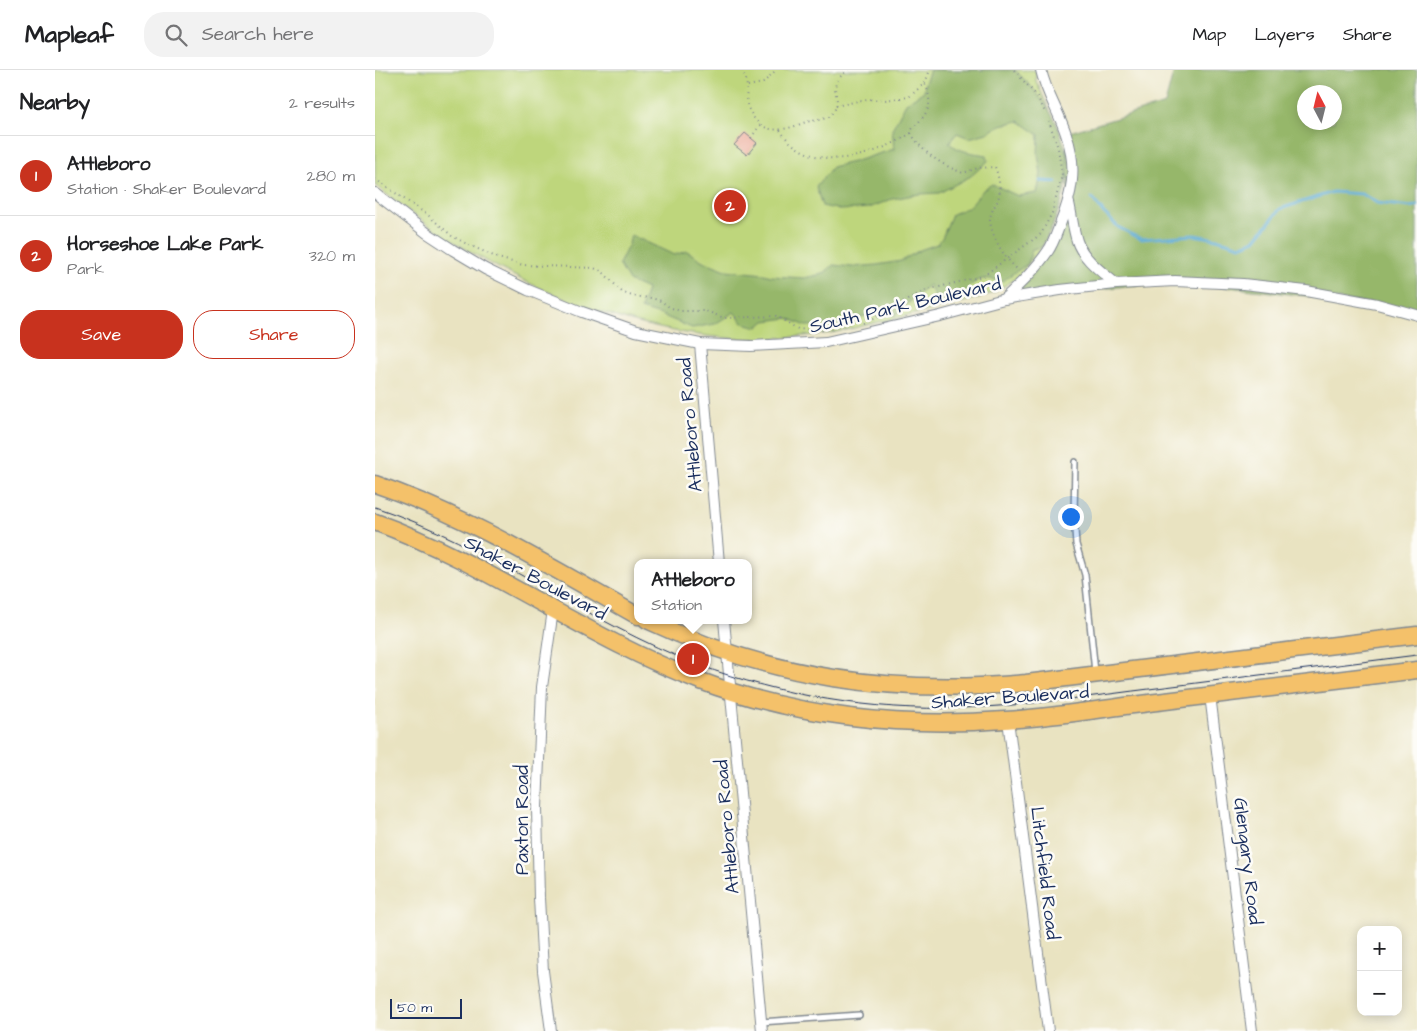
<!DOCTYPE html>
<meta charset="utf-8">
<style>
:root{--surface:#fff;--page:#f2f2f2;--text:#202124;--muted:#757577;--line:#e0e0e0;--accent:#c8321e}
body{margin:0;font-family:"Architects Daughter",sans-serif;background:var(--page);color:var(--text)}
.controls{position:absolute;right:15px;bottom:15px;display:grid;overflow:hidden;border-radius:10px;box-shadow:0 2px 12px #0003}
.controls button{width:45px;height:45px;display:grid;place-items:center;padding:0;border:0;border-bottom:1px solid var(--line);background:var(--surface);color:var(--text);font:25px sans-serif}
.compass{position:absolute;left:922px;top:15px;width:45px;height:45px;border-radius:50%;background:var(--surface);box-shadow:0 2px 12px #0003;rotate:353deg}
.scale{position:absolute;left:15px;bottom:12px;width:72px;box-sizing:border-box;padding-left:5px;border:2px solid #1b2f5e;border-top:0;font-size:14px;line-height:18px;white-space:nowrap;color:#1b2f5e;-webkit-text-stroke:4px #fdfcf7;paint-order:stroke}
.you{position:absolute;left:695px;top:446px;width:18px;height:18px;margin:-12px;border:4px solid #fff;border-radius:50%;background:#1a73e8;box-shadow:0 0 0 8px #1a73e833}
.badge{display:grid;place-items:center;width:32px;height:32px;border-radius:50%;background:var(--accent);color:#fff;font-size:16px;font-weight:700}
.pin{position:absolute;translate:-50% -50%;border:2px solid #fff;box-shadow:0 1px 5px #0006}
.popup{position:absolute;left:259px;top:489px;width:118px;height:65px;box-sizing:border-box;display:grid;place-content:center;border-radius:10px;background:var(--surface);filter:drop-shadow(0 1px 4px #0005);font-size:16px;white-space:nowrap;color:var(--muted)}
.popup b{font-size:19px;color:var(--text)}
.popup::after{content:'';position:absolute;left:50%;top:100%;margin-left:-10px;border:10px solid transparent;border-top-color:var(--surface)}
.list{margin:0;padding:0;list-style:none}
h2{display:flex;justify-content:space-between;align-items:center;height:65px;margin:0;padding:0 20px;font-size:21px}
h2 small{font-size:16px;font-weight:400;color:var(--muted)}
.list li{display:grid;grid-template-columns:32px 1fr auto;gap:15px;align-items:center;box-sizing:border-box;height:80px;padding:0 20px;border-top:1px solid var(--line)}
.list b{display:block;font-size:19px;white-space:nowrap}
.list p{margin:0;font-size:16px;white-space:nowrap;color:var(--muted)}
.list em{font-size:16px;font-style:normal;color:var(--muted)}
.actions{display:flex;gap:10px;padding:15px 20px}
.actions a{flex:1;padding:11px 0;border:1px solid var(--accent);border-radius:20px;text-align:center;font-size:18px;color:var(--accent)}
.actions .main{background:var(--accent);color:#fff}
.icon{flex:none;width:28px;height:28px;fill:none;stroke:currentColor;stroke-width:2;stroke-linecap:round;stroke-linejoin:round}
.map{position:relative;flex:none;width:1042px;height:961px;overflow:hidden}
header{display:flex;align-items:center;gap:30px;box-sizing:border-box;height:70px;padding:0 25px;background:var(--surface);border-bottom:1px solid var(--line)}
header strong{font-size:24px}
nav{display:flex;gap:28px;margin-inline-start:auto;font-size:18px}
.search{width:350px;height:45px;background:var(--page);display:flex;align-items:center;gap:12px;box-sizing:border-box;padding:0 18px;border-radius:20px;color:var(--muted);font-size:19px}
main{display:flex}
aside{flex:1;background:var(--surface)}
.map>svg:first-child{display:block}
.green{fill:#bed67b;stroke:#6c826c}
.forest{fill:#96b76b;stroke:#587364;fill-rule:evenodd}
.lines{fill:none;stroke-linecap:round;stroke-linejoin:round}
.stream{stroke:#58a9d3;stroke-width:3}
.building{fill:#e89b88}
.lane-casing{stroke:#828990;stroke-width:8}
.street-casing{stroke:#828990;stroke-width:12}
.primary-casing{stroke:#828990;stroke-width:19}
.path{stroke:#828990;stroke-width:2;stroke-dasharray:1 4;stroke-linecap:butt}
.lane{stroke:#fff;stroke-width:5}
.street{stroke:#fff;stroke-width:10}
.primary{stroke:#f4c16a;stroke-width:16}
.tram{stroke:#1b2f5e;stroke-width:1}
.labels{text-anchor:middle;stroke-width:5;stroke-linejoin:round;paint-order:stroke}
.street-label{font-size:19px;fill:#1b2f5e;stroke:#fdfcf7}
</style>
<header>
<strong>Mapleaf</strong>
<div class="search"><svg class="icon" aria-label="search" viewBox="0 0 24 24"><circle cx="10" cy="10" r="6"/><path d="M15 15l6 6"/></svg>Search here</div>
<nav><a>Map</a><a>Layers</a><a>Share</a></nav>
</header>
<main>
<aside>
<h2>Nearby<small>2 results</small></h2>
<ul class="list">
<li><span class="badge">1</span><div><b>Attleboro</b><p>Station · Shaker Boulevard</p></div><em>280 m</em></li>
<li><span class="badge">2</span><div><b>Horseshoe Lake Park</b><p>Park</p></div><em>320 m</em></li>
</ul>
<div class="actions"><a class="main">Save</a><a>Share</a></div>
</aside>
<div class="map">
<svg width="1042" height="961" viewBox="0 0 1042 961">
<rect width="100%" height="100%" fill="#fdfcf7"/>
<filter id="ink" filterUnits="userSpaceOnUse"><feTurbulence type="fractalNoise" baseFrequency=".02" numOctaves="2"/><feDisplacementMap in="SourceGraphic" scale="10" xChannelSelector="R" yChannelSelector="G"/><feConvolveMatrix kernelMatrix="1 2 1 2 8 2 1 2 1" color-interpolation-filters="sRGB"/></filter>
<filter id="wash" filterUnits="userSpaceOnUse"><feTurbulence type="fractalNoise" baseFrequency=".0096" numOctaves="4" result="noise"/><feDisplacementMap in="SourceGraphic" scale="20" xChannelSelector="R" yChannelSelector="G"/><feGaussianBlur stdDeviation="1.12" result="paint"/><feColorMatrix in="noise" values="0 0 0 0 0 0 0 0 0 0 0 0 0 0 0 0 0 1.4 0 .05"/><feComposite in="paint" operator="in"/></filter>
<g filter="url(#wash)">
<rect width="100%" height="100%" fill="#e9e3c1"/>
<!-- green -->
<path class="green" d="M0,0h661v11l23,50 7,23 -7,54 -6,18 -11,21 -24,30 -23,15 -17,6c-33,9 -66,17 -99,24 -21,5 -42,11 -63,13 -36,3 -73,6 -109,1 -123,-15 -237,-74 -332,-151z"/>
<!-- forest -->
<g class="forest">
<path d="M555,0h84c13,10 30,31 38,45 8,13 18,44 16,59 -4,26 -14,51 -26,73l-10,2 -4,15 -16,10 -10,8c-20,-7 -27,-3 -40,13l-25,6 -8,-16 -34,30h-28l-21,9 -40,2 -18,-8 -23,3 -7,6 -15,-4 -9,-11 -19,12 -23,4 -31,-13 -20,-6 6,-20 -18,-8 -10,-17 10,-20 2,-9 43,20 13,-4 16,10 23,9 38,4 7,2 33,2 19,-4 10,-9 19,2 25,-2 24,-4 19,-11 17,-6 5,-6 10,-24 17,-7 14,-17 9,-6 26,12 19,-3 4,-19 -3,-20 1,-19 -20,-14 -18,4 -14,8 -18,5 -12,-5 -8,10c11,9 24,10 38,12l1,6 -17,15 -32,17 -20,1 -27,5 -23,9 -28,2 -19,-4 -6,-19 16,-20 21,-5 41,-13 -2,-20 14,-26 18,-12 1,-8z"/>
<path d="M799,0h243v245l-40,-11 -202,-23 -171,18 46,-50 19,-47 -3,-69 99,-29zM929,22h30v30h-30z"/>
</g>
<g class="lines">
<!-- stream -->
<g class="stream">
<path d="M665,111l16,1"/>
<path d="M717,128l11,14 15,15 23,12 53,-4 23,4 23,7 15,-6 25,-31 53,-17 29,2 15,9 34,4 6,-2"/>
</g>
</g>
<g id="blocks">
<!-- building -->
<path class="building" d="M370,63l12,10 -10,12 -13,-10z"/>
</g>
</g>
<g filter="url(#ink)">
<use href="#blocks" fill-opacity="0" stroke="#828990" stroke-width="1"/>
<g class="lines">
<defs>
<g id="lane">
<path d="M700,392l-1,54 2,28 9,31 10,97"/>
<path d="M386,952l98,-7"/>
</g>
<g id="street">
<path d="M0,123l52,40 26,17 32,19 43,21 54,22 54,19 64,13 51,2 75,-4 114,-26 64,-17 56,-9 56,-6 59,-3 68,3 63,7 71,13 40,11"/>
<path d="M694,133c3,13 4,26 8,38 6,18 25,31 39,43"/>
<path d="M629,229c16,-15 32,-30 44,-48 5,-7 8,-16 11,-24 13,-32 19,-59 7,-93 -7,-22 -20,-41 -25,-64"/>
<path d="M325,274l19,219"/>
<path d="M349,550l38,411"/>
<path d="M835,625l42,336"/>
<path d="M633,650l40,311"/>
<path d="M176,961l-8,-60 -4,-73 -2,-90 5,-121 11,-77"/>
</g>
<g id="primary">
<path d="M0,414c91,31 179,85 263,132"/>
<path d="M0,452c113,41 211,116 323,158 97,37 205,48 307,40 51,-3 101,-12 152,-18 86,-11 173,-21 260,-32"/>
<path d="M272,550c123,58 244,75 379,63l391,-48"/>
</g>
</defs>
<!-- lane casing -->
<use href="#lane" class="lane-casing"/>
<!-- street casing -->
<use href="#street" class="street-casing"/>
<!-- primary casing -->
<use href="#primary" class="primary-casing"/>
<!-- path -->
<g class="path">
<path d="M367,0c8,14 3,20 5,34 1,5 4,9 7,14 12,17 32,12 49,5 10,-4 25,-1 31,-12 10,-17 -11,-22 14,-41"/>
<path d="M639,0l23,26 8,16"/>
<path d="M373,16l15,-3 13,-13"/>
<path d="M461,36l31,-7 18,1 24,-3 16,-14 5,-13"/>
<path d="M405,60c30,46 93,28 131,3l1,-4c16,-16 22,-23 13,-46"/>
<path d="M536,63c11,20 31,32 52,40l15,-5 17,-1c4,10 7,25 2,35 -3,5 -7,12 -7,18 2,20 15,38 29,51"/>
<path d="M376,68l9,-13"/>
<path d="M0,109l54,37 23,20 15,8 31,14 25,7 71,3 9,4 19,20 10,4 19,2 10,3 8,6 11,4h26l18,7 52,-2 22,13 21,2 17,-2"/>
<path d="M488,253l13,-5 47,-27 60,-15 58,-42 11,-21 10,-38 -4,-27 -9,-27"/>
</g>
<!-- lane -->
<use href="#lane" class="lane"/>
<!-- street -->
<use href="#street" class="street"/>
<!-- primary -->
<use href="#primary" class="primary"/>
<!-- tram -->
<path class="tram" d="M0,437c114,38 211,115 324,158 83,31 173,46 262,43 66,-2 131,-12 196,-20 87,-11 173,-22 260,-33"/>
</g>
</g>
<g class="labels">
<!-- street labels -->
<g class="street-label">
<text transform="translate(530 234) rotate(-13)" y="7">South Park Boulevard</text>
<text transform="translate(314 355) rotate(-95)" y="7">Attleboro Road</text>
<text transform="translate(161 507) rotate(28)" y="7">Shaker Boulevard</text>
<text transform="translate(635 626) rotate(-4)" y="7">Shaker Boulevard</text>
<text transform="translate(146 750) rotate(-90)" y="7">Paxton Road</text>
<text transform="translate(351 757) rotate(-95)" y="7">Attleboro Road</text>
<text transform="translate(874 791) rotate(83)" y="7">Glengary Road</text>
<text transform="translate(671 803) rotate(83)" y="7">Litchfield Road</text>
</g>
</g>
</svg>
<div class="controls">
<button>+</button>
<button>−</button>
</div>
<svg class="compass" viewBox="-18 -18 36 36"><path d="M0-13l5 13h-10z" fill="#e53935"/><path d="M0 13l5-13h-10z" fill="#757577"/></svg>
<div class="scale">50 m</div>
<div class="you"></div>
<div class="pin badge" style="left:318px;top:589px">1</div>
<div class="popup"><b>Attleboro</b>Station</div>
<div class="pin badge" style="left:355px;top:136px">2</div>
</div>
</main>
